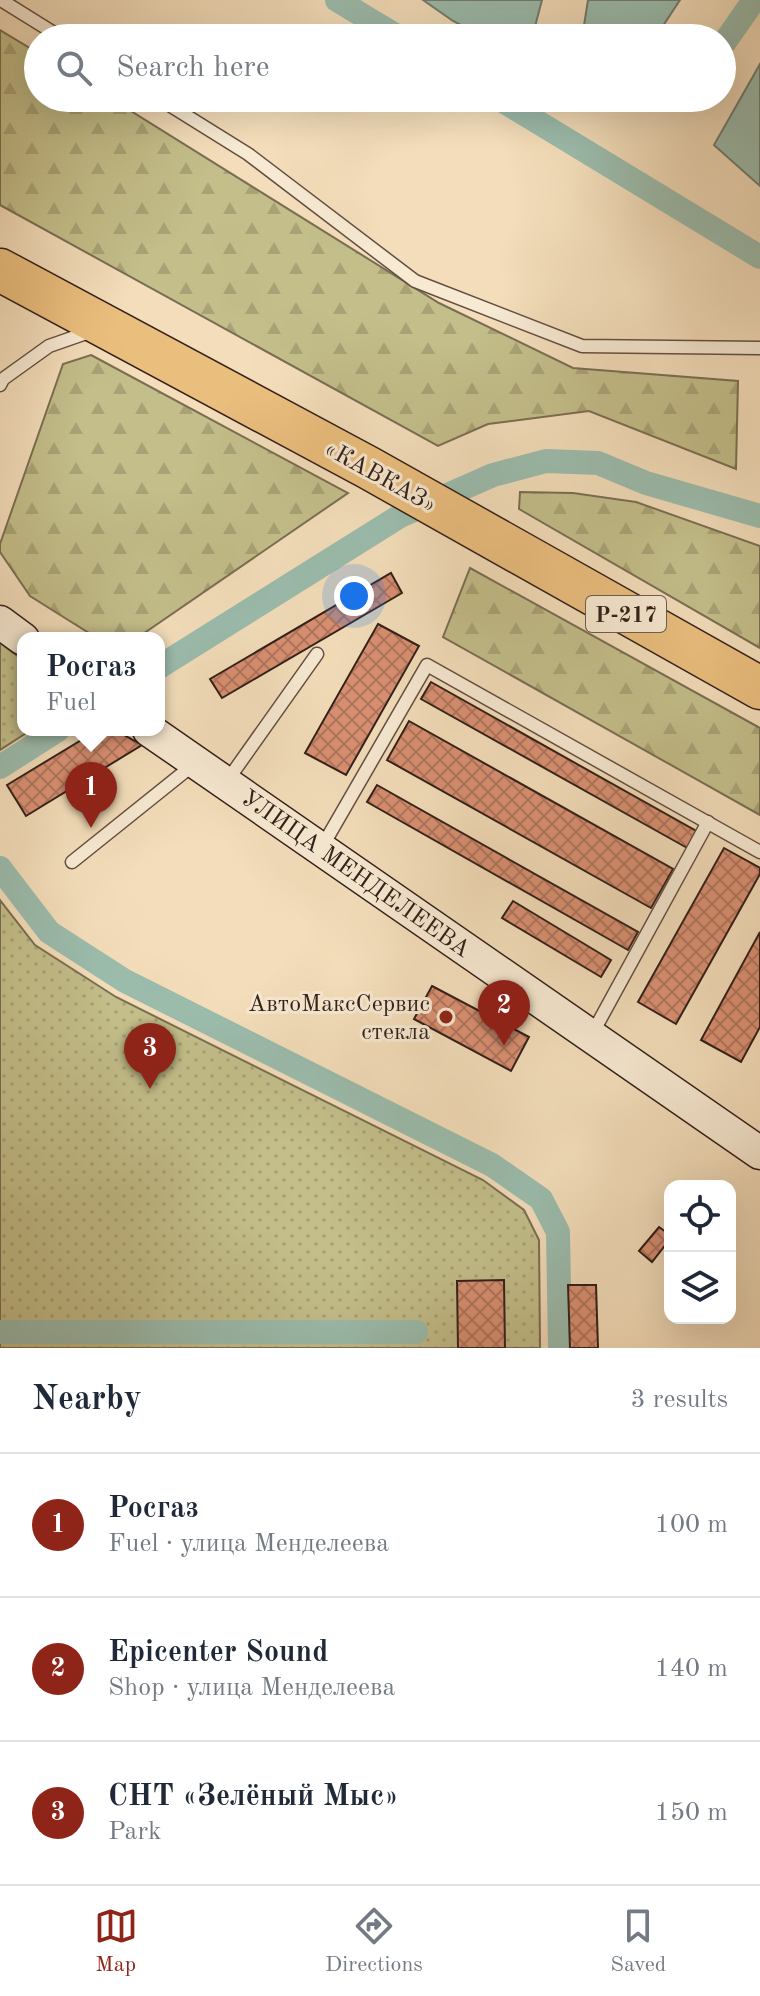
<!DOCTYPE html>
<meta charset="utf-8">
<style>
:root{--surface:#fff;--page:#f6f6f7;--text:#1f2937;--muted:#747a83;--line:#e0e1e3;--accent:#8f2418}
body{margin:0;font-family:"Old Standard TT",serif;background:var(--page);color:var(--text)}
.controls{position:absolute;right:24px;bottom:24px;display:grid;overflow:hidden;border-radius:16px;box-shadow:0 8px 32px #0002}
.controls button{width:72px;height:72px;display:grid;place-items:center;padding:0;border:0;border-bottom:2px solid var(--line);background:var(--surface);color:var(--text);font:40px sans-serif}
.you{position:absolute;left:354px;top:596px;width:28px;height:28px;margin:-20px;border:6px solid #fff;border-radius:50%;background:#1a73e8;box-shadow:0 0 0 12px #1a73e833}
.badge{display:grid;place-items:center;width:52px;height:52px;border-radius:50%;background:var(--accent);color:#fff;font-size:26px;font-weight:700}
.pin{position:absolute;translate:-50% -66px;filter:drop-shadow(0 2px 4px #0008)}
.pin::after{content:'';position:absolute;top:42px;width:28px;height:24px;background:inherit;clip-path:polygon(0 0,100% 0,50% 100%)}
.popup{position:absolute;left:17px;top:632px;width:148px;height:104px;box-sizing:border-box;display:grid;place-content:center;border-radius:16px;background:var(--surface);filter:drop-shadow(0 2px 6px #0005);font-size:26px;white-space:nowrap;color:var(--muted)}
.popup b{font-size:30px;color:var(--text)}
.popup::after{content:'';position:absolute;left:50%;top:100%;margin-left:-16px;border:16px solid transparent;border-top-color:var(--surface)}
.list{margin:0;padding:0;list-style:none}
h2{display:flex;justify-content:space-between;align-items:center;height:104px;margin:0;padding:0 32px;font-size:34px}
h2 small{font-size:26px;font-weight:400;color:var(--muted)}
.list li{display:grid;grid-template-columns:52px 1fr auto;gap:24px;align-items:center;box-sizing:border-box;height:144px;padding:0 32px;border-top:2px solid var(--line)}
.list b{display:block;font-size:30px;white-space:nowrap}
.list p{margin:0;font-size:26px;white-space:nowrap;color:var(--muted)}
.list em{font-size:26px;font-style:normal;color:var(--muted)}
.icon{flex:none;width:44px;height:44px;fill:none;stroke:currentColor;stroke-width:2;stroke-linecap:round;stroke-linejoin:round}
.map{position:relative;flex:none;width:760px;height:1348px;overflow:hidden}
.search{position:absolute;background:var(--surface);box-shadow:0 8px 32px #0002;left:24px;right:24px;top:24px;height:88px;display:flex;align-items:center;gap:20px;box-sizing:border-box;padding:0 28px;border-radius:44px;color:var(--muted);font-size:30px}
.sheet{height:536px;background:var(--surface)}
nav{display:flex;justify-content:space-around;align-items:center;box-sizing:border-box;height:112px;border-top:2px solid var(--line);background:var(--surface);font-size:22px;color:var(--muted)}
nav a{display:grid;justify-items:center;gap:4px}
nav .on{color:var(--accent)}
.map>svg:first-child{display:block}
.forest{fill:url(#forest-firs);stroke:#7a6e52;stroke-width:2}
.garden{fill:url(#garden-dots);stroke:#7a6e52;stroke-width:2}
.water{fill:#9bbcad;stroke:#717d72;stroke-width:2}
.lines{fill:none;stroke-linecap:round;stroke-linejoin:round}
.canal{stroke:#9bbcad;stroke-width:24}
.building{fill:url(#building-cross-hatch);stroke:#321f19;stroke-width:2}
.lane-casing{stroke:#624e41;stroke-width:15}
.secondary-casing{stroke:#321f19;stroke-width:35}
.highway-casing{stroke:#321f19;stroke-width:45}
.lane{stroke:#f7e9d2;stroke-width:12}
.secondary{stroke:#f7e9d2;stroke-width:32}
.highway{stroke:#eabe7d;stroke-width:42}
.poi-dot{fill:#8f2418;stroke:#f7e9d2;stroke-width:3}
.labels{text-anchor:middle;stroke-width:6;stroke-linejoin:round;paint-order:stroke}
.shield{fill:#f7e9d2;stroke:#6d5c50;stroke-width:2}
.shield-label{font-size:22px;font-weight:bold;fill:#321f19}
.street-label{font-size:24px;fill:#321f19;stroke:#f7e9d2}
.poi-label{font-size:24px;fill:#321f19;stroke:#f7e9d2;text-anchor:end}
</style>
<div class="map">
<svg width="760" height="1348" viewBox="0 0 760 1348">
<defs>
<pattern id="forest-firs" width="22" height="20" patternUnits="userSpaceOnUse" patternTransform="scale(2)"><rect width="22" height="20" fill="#c3be8a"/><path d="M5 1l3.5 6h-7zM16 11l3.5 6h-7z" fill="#a8a376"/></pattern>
<pattern id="garden-dots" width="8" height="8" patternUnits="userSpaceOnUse" patternTransform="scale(2)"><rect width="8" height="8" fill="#c3be8a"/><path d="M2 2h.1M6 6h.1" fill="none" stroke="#a8a376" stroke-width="1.8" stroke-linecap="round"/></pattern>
<pattern id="building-cross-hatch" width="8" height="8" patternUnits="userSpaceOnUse" patternTransform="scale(2)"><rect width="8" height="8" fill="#d99072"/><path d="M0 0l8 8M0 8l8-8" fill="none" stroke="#b1755d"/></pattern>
</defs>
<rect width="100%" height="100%" fill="#f3ddba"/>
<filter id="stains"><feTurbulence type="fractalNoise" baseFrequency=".0025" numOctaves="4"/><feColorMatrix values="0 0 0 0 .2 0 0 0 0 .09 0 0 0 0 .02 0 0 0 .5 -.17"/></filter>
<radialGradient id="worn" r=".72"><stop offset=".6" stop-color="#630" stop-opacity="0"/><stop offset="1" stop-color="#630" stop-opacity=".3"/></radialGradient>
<!-- forest -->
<g class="forest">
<path d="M0,30l38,23v45h72l329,205 134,65 165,13 -2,88 -147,-58 -101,13 -50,22 -438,-241z"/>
<path d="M91,355l257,138 -211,145h-40l-67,-42 -30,-44v-8l63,-180z"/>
<path d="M520,492l53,1 63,9 124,44v102l-241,-139z"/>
<path d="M470,568l290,160v87l-317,-178z"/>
</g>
<!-- garden -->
<g class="garden">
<path d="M0,643l23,17v70h8l-31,20z"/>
<path d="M0,900l35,45 81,52 367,183 41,30 15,30 1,108h-540z"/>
</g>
<!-- water -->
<g class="water">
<path d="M423,0h119l-10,38h-46l-33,-17z"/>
<path d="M588,0h92l-25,38h-73z"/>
<path d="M760,64v122l-46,-41z"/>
</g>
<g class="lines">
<!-- canal -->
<g class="canal">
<path d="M337,0l63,38"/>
<path d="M722,46l32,-46"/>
<path d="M498,98l262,159"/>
<path d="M159,667l241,-151 93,-41 53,-14 52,2 48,20 114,33"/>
<path d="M0,767l58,-37"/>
<path d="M0,868l49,64 76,49 367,184 49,34 17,33 2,116"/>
<path d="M0,1332h416"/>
</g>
</g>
<!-- building -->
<g class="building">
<path d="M391,573l11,20 -180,105 -12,-19z"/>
<path d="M378,624l41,22 -73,129 -41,-22z"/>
<path d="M431,682l267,150 -9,17 -268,-150z"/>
<path d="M409,721l264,148 -22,39 -264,-148z"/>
<path d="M98,730h17l27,15 -116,71 -19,-31z"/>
<path d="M377,785l261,147 -10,18 -261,-148z"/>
<path d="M724,848l36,20v6l-84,150 -38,-22z"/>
<path d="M513,901l98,59 -10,17 -99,-59z"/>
<path d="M760,932v95l-19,35 -40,-22z"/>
<path d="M432,986l97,51 -18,34 -97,-52z"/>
<path d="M659,1227l11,8v4l-18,23 -13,-11z"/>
<path d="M504,1280l1,68h-47l-1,-67z"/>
<path d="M568,1285h28l2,63h-28z"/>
</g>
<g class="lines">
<defs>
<g id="lane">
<path d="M1,0l61,38"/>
<path d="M158,98l90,56 167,127 167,65 178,2"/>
<path d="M0,385l3,-6 46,-33 43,-15"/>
<path d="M227,781l90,-127"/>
<path d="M322,847l105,-182 333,187"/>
<path d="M72,862l121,-97"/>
<path d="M591,1036l117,-214"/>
</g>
<g id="secondary">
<path d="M0,622l23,17"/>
<path d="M149,730l611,423"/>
</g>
<path id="highway" d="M0,270l369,198 391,220"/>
</defs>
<!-- lane casing -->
<use href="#lane" class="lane-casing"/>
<!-- secondary casing -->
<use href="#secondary" class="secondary-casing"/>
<!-- highway casing -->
<use href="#highway" class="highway-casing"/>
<!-- lane -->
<use href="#lane" class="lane"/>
<!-- secondary -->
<use href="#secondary" class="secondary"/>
<!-- highway -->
<use href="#highway" class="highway"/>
</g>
<!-- markers -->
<circle class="poi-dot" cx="446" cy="1017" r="8"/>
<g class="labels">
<!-- shield labels -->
<rect class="shield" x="586" y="596" width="80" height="36" rx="6"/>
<g class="shield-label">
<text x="626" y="622">Р-217</text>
</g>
<!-- street labels -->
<g class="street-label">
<text transform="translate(381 476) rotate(29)" y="8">«КАВКАЗ»</text>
<text transform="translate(356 873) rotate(35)" y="8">УЛИЦА МЕНДЕЛЕЕВА</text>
</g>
<!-- poi labels -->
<g class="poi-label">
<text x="430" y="1011">АвтоМаксСервис<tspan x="430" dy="28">стекла</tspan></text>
</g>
</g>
<rect width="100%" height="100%" filter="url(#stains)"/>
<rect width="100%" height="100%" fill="url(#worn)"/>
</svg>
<div class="controls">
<button><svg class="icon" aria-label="locate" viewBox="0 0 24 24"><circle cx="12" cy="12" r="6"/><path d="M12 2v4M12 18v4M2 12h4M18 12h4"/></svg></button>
<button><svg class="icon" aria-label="layers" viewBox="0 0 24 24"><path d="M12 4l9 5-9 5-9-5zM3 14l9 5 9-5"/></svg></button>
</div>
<div class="you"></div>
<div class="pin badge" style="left:91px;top:828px">1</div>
<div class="popup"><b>Росгаз</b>Fuel</div>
<div class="pin badge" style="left:504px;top:1046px">2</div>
<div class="pin badge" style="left:150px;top:1089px">3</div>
<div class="search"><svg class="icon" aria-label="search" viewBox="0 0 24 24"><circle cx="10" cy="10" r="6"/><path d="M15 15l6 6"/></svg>Search here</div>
</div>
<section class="sheet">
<h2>Nearby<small>3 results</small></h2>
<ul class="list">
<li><span class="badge">1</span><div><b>Росгаз</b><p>Fuel · улица Менделеева</p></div><em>100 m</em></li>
<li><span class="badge">2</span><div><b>Epicenter Sound</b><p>Shop · улица Менделеева</p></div><em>140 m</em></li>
<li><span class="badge">3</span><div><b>СНТ «Зелёный Мыс»</b><p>Park</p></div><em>150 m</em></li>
</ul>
</section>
<nav>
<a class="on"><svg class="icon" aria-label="map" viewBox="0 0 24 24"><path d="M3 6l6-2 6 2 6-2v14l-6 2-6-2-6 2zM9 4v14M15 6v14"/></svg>Map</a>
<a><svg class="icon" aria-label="directions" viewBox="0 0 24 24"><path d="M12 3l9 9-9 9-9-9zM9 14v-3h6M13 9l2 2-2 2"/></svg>Directions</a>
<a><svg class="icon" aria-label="saved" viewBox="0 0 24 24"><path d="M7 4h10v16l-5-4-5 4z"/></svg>Saved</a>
</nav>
